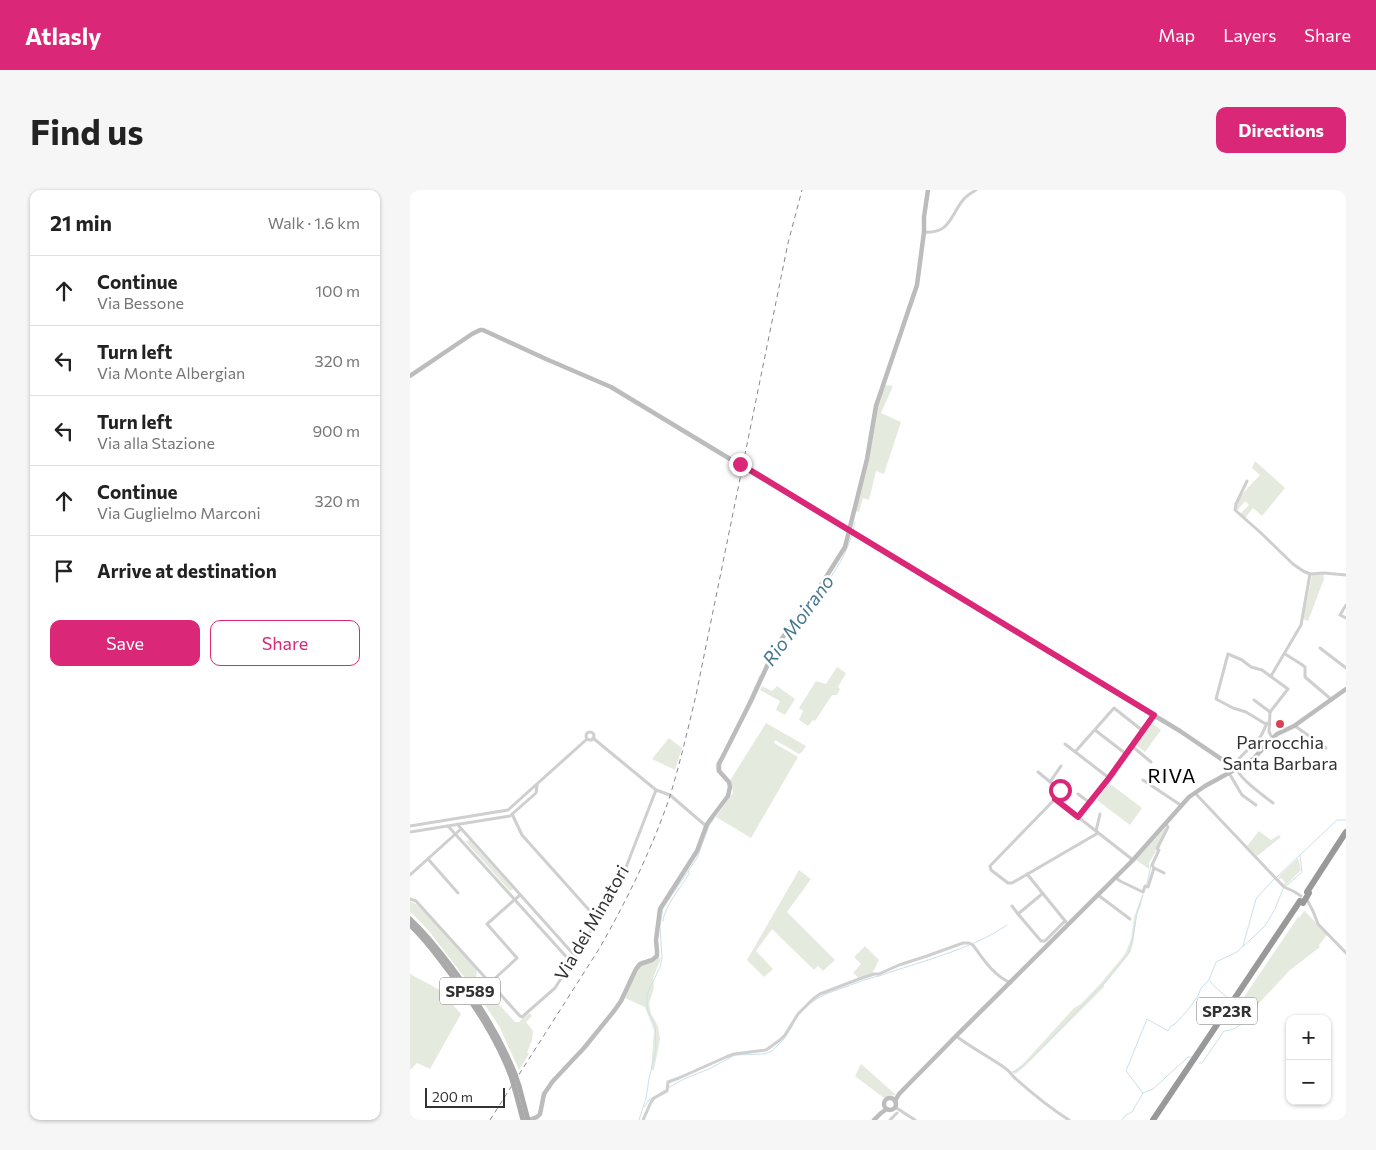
<!DOCTYPE html>
<meta charset="utf-8">
<style>
:root{--surface:#fff;--page:#f6f6f6;--text:#222;--muted:#767676;--line:#e0e0e0;--accent:#db2777}
body{margin:0;font-family:Commissioner,sans-serif;background:var(--page);color:var(--text)}
.controls{position:absolute;right:15px;bottom:15px;display:grid;overflow:hidden;border-radius:10px;box-shadow:0 1px 4px #0004}
.controls button{width:45px;height:45px;display:grid;place-items:center;padding:0;border:0;border-bottom:1px solid var(--line);background:var(--surface);color:var(--text);font:25px sans-serif}
.scale{position:absolute;left:15px;bottom:12px;width:80px;box-sizing:border-box;padding-left:5px;border:2px solid #323232;border-top:0;font-size:14px;line-height:18px;white-space:nowrap;color:#323232;-webkit-text-stroke:4px #fff;paint-order:stroke}
.stop{position:absolute;width:15px;height:15px;margin:-11px;border:4px solid #db2777;border-radius:50%;background:#fff}
.stop.end{background:#db2777;border-color:#fff;box-shadow:0 1px 5px #0008}
.list{margin:0;padding:0;list-style:none}
h2{display:flex;justify-content:space-between;align-items:center;height:65px;margin:0;padding:0 20px;font-size:21px}
h2 small{font-size:16px;font-weight:400;color:var(--muted)}
.list li{display:grid;grid-template-columns:32px 1fr auto;gap:15px;align-items:center;box-sizing:border-box;height:70px;padding:0 20px;border-top:1px solid var(--line)}
.list b{display:block;font-size:19px;white-space:nowrap}
.list p{margin:0;font-size:16px;white-space:nowrap;color:var(--muted)}
.list em{font-size:16px;font-style:normal;color:var(--muted)}
.actions{display:flex;gap:10px;padding:15px 20px}
.actions a{flex:1;padding:11px 0;border:1px solid var(--accent);border-radius:10px;text-align:center;font-size:18px;color:var(--accent)}
.actions .main{background:var(--accent);color:#fff}
.icon{flex:none;width:28px;height:28px;fill:none;stroke:currentColor;stroke-width:2;stroke-linecap:round;stroke-linejoin:round}
.map{position:relative;flex:none;width:936px;height:930px;overflow:hidden;border-radius:10px}
header{display:flex;align-items:center;gap:30px;box-sizing:border-box;height:70px;padding:0 25px;background:var(--accent);color:#fff}
header strong{font-size:24px}
nav{display:flex;gap:28px;margin-inline-start:auto;font-size:18px}
.intro{display:flex;align-items:center;justify-content:space-between;box-sizing:border-box;height:120px;padding:0 30px}
h1{margin:0;font-size:35px}
.button{padding:12px 22px;border-radius:10px;background:var(--accent);color:#fff;font-size:18px;font-weight:700}
main{display:flex;gap:30px;padding:0 30px}
aside{flex:1;background:var(--surface);border-radius:10px;box-shadow:0 1px 4px #0004}
.map>svg:first-child{display:block}
.green{fill:#e5eade}
.lines{fill:none;stroke-linecap:round;stroke-linejoin:round}
.stream{stroke:#cce0e9;stroke-width:1}
.street{stroke:#cfcfcf;stroke-width:3}
.secondary{stroke:#bcbcbc;stroke-width:4.5}
.primary{stroke:#aaa;stroke-width:5}
.highway{stroke:#999;stroke-width:6}
.rail{stroke:#878787;stroke-width:1;stroke-dasharray:5 4;stroke-linecap:butt}
.primary-bridge{stroke:#aaa;stroke-width:5}
.highway-bridge{stroke:#999;stroke-width:6}
.route{stroke:#db2777;stroke-width:6}
.poi-dot{fill:#da4357;stroke:#fff;stroke-width:2}
.labels{text-anchor:middle;stroke-width:5;stroke-linejoin:round;paint-order:stroke}
.shield{fill:#fff;stroke:#707070;stroke-width:1}
.shield-label{font-size:16px;font-weight:bold;fill:#323232}
.poi-label{font-size:18px;fill:#323232;stroke:#fff}
.street-label{font-size:18px;fill:#323232;stroke:#fff}
.water-label{font-size:19px;font-style:italic;fill:#44778f;stroke:#fff}
.quarter-label{font-size:20px;letter-spacing:1px;fill:#000;stroke:#fff}
</style>
<header>
<strong>Atlasly</strong>
<nav><a>Map</a><a>Layers</a><a>Share</a></nav>
</header>
<div class="intro"><h1>Find us</h1><a class="button">Directions</a></div>
<main>
<aside>
<h2>21 min<small>Walk · 1.6 km</small></h2>
<ul class="list">
<li><svg class="icon" aria-label="ahead" viewBox="0 0 24 24"><path d="M12 20V5M6 11l6-6 6 6"/></svg><div><b>Continue</b><p>Via Bessone</p></div><em>100 m</em></li>
<li><svg class="icon" aria-label="left" viewBox="0 0 24 24"><path d="M17 20v-9H6M10 6l-5 5 5 5"/></svg><div><b>Turn left</b><p>Via Monte Albergian</p></div><em>320 m</em></li>
<li><svg class="icon" aria-label="left" viewBox="0 0 24 24"><path d="M17 20v-9H6M10 6l-5 5 5 5"/></svg><div><b>Turn left</b><p>Via alla Stazione</p></div><em>900 m</em></li>
<li><svg class="icon" aria-label="ahead" viewBox="0 0 24 24"><path d="M12 20V5M6 11l6-6 6 6"/></svg><div><b>Continue</b><p>Via Guglielmo Marconi</p></div><em>320 m</em></li>
<li><svg class="icon" aria-label="arrive" viewBox="0 0 24 24"><path d="M6 21V4h12l-3 4 3 4H6"/></svg><div><b>Arrive at destination</b></div></li>
</ul>
<div class="actions"><a class="main">Save</a><a>Share</a></div>
</aside>
<div class="map">
<svg width="936" height="930" viewBox="0 0 936 930">
<rect width="100%" height="100%" fill="#fff"/>
<!-- green -->
<g class="green">
<path d="M475,195l8,1 -12,27 20,9 -17,52 -8,-3 -7,29 -6,-2 -4,14 -4,-1 21,-102z"/>
<path d="M845,271l30,27 -23,28 -9,-8 -8,10 -5,-4 9,-9 -4,-4 -8,10c-2,-13 15,-27 23,-36l-8,-7z"/>
<path d="M913,384l1,5 -16,42 -5,-2 9,-44z"/>
<path d="M427,477l9,6 -8,14 2,2 -3,6h-5l-17,26 -2,-1 -5,6 -9,-6 4,-9 -4,-3 17,-27 10,3z"/>
<path d="M352,496l10,5 5,-5 18,13 -10,16 -9,-5 4,-9 -20,-11z"/>
<path d="M356,533l40,23 -4,6 -3,2 -24,-14 -1,3 24,14 -47,81 -35,-21 17,-24 -2,-14z"/>
<path d="M742,533l9,7 -16,22 -9,-7z"/>
<path d="M259,548l13,10 -7,22 -23,-11z"/>
<path d="M699,593l33,25 -12,17 -33,-25z"/>
<path d="M756,637v3l-11,20 1,1 -7,12v6l-13,-9z"/>
<path d="M849,641l12,9 8,-5 2,2 -24,19 -10,-10z"/>
<path d="M59,650l44,49 -3,2 -44,-49z"/>
<path d="M888,668l3,12 -16,16 -2,-1 2,-3 -4,-4 -2,1 -1,-2z"/>
<path d="M389,680l12,9 -24,33 48,48 -12,11 -5,-5 -4,4 -42,-41 -16,22 17,18 -9,8 -17,-17z"/>
<path d="M733,703l-2,12 -4,10 -4,29 -3,9 -26,32v2l-80,80 -9,7 -3,-2 10,-7 52,-57 7,-4 20,-21 24,-29 6,-15 3,-22z"/>
<path d="M0,711l8,4 59,64 -1,10 39,43h4l10,-9 3,3 -6,6 7,9 -1,9 -5,13 2,1 -10,16 -20,-44 -18,-27 -52,-68 -19,-20z"/>
<path d="M894,721h1l22,24 -8,10 1,2 -30,23 -41,44 -11,-8 60,-89 1,1z"/>
<path d="M455,756l14,14 -7,14 -13,4 -6,-5 8,-9 -7,-7z"/>
<path d="M247,768h4l-8,20 1,10 -5,15 2,11 7,12 2,13 -6,31h-3l3,-40 -9,-23 -20,-9 12,-28 3,-5z"/>
<path d="M0,784l30,16 21,24 -31,55 -13,-6 -7,7z"/>
<path d="M451,874l35,31 -7,1 -5,2 -29,-22z"/>
</g>
<g class="lines">
<!-- stream -->
<g class="stream">
<path d="M443,341l2,-9"/>
<path d="M399,418c16,-23 36,-47 43,-74"/>
<path d="M354,478l9,-19"/>
<path d="M334,521l16,-35"/>
<path d="M307,581l-1,-6 3,-6"/>
<path d="M867,687l23,-22"/>
<path d="M737,694l4,-19"/>
<path d="M876,696l16,-14 -2,-17 37,-35h9"/>
<path d="M253,731c1,-14 18,-34 26,-47v-3"/>
<path d="M833,756l13,-47 6,-7 12,-13"/>
<path d="M800,791l4,5 15,13"/>
<path d="M401,813c11,-9 24,-12 37,-17 11,-4 20,-8 31,-10 42,-15 92,-26 128,-51"/>
<path d="M789,873h3l22,-32c11,-1 18,-5 24,-15l-11,-9"/>
<path d="M602,882l4,-1 16,-13 74,-77 19,-23 4,-6 4,-15 4,-25 6,-17"/>
<path d="M258,898l16,-9 25,-10 26,-14 29,-1 8,-3 12,-12 9,-14"/>
<path d="M733,903l-17,-22 21,-52 21,12 3,-5 4,-2 12,-13 11,-15 3,-8 8,-8 7,-18 21,-10 27,-25 4,-6 7,-12 8,-20"/>
<path d="M234,917l5,-7 16,-10"/>
<path d="M229,930l7,-22 3,-19 7,-29 -1,-25 -8,-16v-15l13,-27 2,-9 -2,-32 3,-18 34,-50 12,-32 5,-8"/>
<path d="M712,930l4,-5 6,-3 11,-19 10,-4 35,-32h3"/>
</g>
<!-- street -->
<g class="street">
<path d="M514,42c26,2 26,-16 39,-32 3,-4 8,-7 13,-10"/>
<path d="M837,291l-11,23 -1,6 26,23 32,31 10,7 7,3 14,-1 22,2"/>
<path d="M936,415l-6,10 6,3"/>
<path d="M910,458l26,20"/>
<path d="M875,464l16,10 4,3v10l27,23"/>
<path d="M861,486l30,-51 9,-51"/>
<path d="M844,510l16,12"/>
<path d="M860,522l-1,20 3,5"/>
<path d="M860,534l-6,-1 -18,-11 -13,-4 -17,-9 12,-45 14,6 9,7 11,3 26,19 -18,23"/>
<path d="M885,536l31,22"/>
<path d="M685,540l31,24"/>
<circle cx="180" cy="546" r="4"/>
<path d="M183,548l63,52 14,5 36,31"/>
<path d="M655,554l44,34"/>
<path d="M722,556l19,16"/>
<path d="M665,562l39,-44 29,23"/>
<path d="M822,576l29,-30 6,-13"/>
<path d="M826,579c9,14 24,24 37,34"/>
<path d="M628,582l22,18v3l-5,6 78,61"/>
<path d="M819,583l13,22 14,10"/>
<path d="M733,590l39,26"/>
<path d="M640,592l11,-16"/>
<path d="M785,603l89,94 9,4 8,5"/>
<path d="M668,604l12,9"/>
<path d="M645,609l-65,67 1,4 17,13h4l86,-50"/>
<path d="M102,624l10,21 76,85"/>
<path d="M668,627l31,-39 45,-63"/>
<path d="M47,634l118,132"/>
<path d="M0,636l98,-16 79,-71"/>
<path d="M38,636l123,136"/>
<path d="M686,641l4,-17"/>
<path d="M0,642l100,-16 26,-23 1,-8"/>
<path d="M18,669l30,34"/>
<path d="M744,678l10,5"/>
<path d="M617,684l39,48"/>
<path d="M0,685l51,-46"/>
<path d="M706,688l4,3 23,11 2,-6 3,1 6,-19 -2,-3 7,-15 -2,-1 11,-22 -2,-3"/>
<path d="M632,704l-24,20 23,27h4l20,-20"/>
<path d="M688,705l32,24"/>
<path d="M0,709l6,2 104,115 2,1 33,-29 52,-83 16,-30 33,-85"/>
<path d="M897,710l6,11 5,13 28,29"/>
<path d="M602,716l6,8"/>
<path d="M80,793l27,-25 -30,-34 33,-29"/>
<path d="M546,846c16,12 33,21 49,32 5,3 7,8 11,11 17,15 34,29 53,41"/>
<path d="M485,917l20,13"/>
<path d="M233,930l8,-18 3,-4 13,-7 1,-9 11,-4 47,-21 8,-3 32,-4 14,-10 5,-5 13,-21 15,-15 7,-5 39,-15 15,-5h5l20,-9 28,-9 36,-13h6l4,2c10,14 21,31 38,38"/>
<path d="M480,930l7,-7"/>
</g>
<!-- secondary -->
<g class="secondary">
<path d="M0,186l62,-42 8,-4h3l63,29 65,28 569,344 56,38"/>
<circle cx="480" cy="914" r="6"/>
<path d="M485,911l4,-7 57,-58 177,-176 56,-63 16,-11 42,-23 6,-4 24,-25 17,-8 52,-37"/>
<path d="M119,930l8,-3 3,-3 4,-20 9,-13 31,-33 30,-37 7,-10 15,-32 4,-5 12,-4 5,-4v-5l-1,-11 4,-31 37,-58 10,-27 21,-28 2,-9 -1,-5 -10,-11v-7l32,-63 23,-50 11,-17 22,-27 38,-60 22,-88 9,-53 41,-121 7,-53v-15l4,-27"/>
<path d="M464,930l7,-7 6,-4"/>
</g>
<!-- primary -->
<g class="primary">
<path d="M0,729c15,14 28,30 40,46 27,36 48,67 65,109"/>
<path d="M0,735c14,13 26,29 37,44 27,35 50,69 65,110"/>
<path d="M109,896l9,34"/>
<path d="M105,900l8,30"/>
</g>
<!-- highway -->
<g class="highway">
<path d="M897,702l39,-60"/>
<path d="M743,930l147,-219"/>
</g>
<!-- rail -->
<path class="rail" d="M80,930l109,-171c28,-49 53,-100 71,-153 10,-33 18,-67 26,-101l92,-452 14,-53"/>
<!-- primary-bridge -->
<g class="primary-bridge">
<path d="M105,884l4,12"/>
<path d="M102,889l3,11"/>
</g>
<!-- highway-bridge -->
<path class="highway-bridge" d="M893,713l6,-10"/>
</g>
<g class="lines">
<!-- route -->
<path class="route" d="M330,274l414,251 -45,63 -31,39 -23,-18 5,-6v-3"/>
</g>
<!-- markers -->
<circle class="poi-dot" cx="870" cy="534" r="5"/>
<g class="labels">
<!-- shield labels -->
<g class="shield">
<rect x="30" y="787.5" width="60" height="27" rx="4"/>
<rect x="787" y="807.5" width="60" height="27" rx="4"/>
</g>
<g class="shield-label">
<text x="60" y="807">SP589</text>
<text x="817" y="827">SP23R</text>
</g>
<!-- poi labels -->
<g class="poi-label">
<text x="870" y="559">Parrocchia<tspan x="870" dy="21">Santa Barbara</tspan></text>
</g>
<!-- street labels -->
<g class="street-label">
<text transform="translate(182 733) rotate(-60)" y="6">Via dei Minatori</text>
</g>
<!-- water labels -->
<g class="water-label">
<text transform="translate(388 430) rotate(-54)" y="7">Rio Moirano</text>
</g>
<!-- quarter labels -->
<g class="quarter-label">
<text x="762" y="593">RIVA</text>
</g>
</g>
</svg>
<div class="controls">
<button>+</button>
<button>−</button>
</div>
<div class="scale">200 m</div>
<div class="stop" style="left:650px;top:600px"></div>
<div class="stop end" style="left:330px;top:274px"></div>
</div>
</main>
